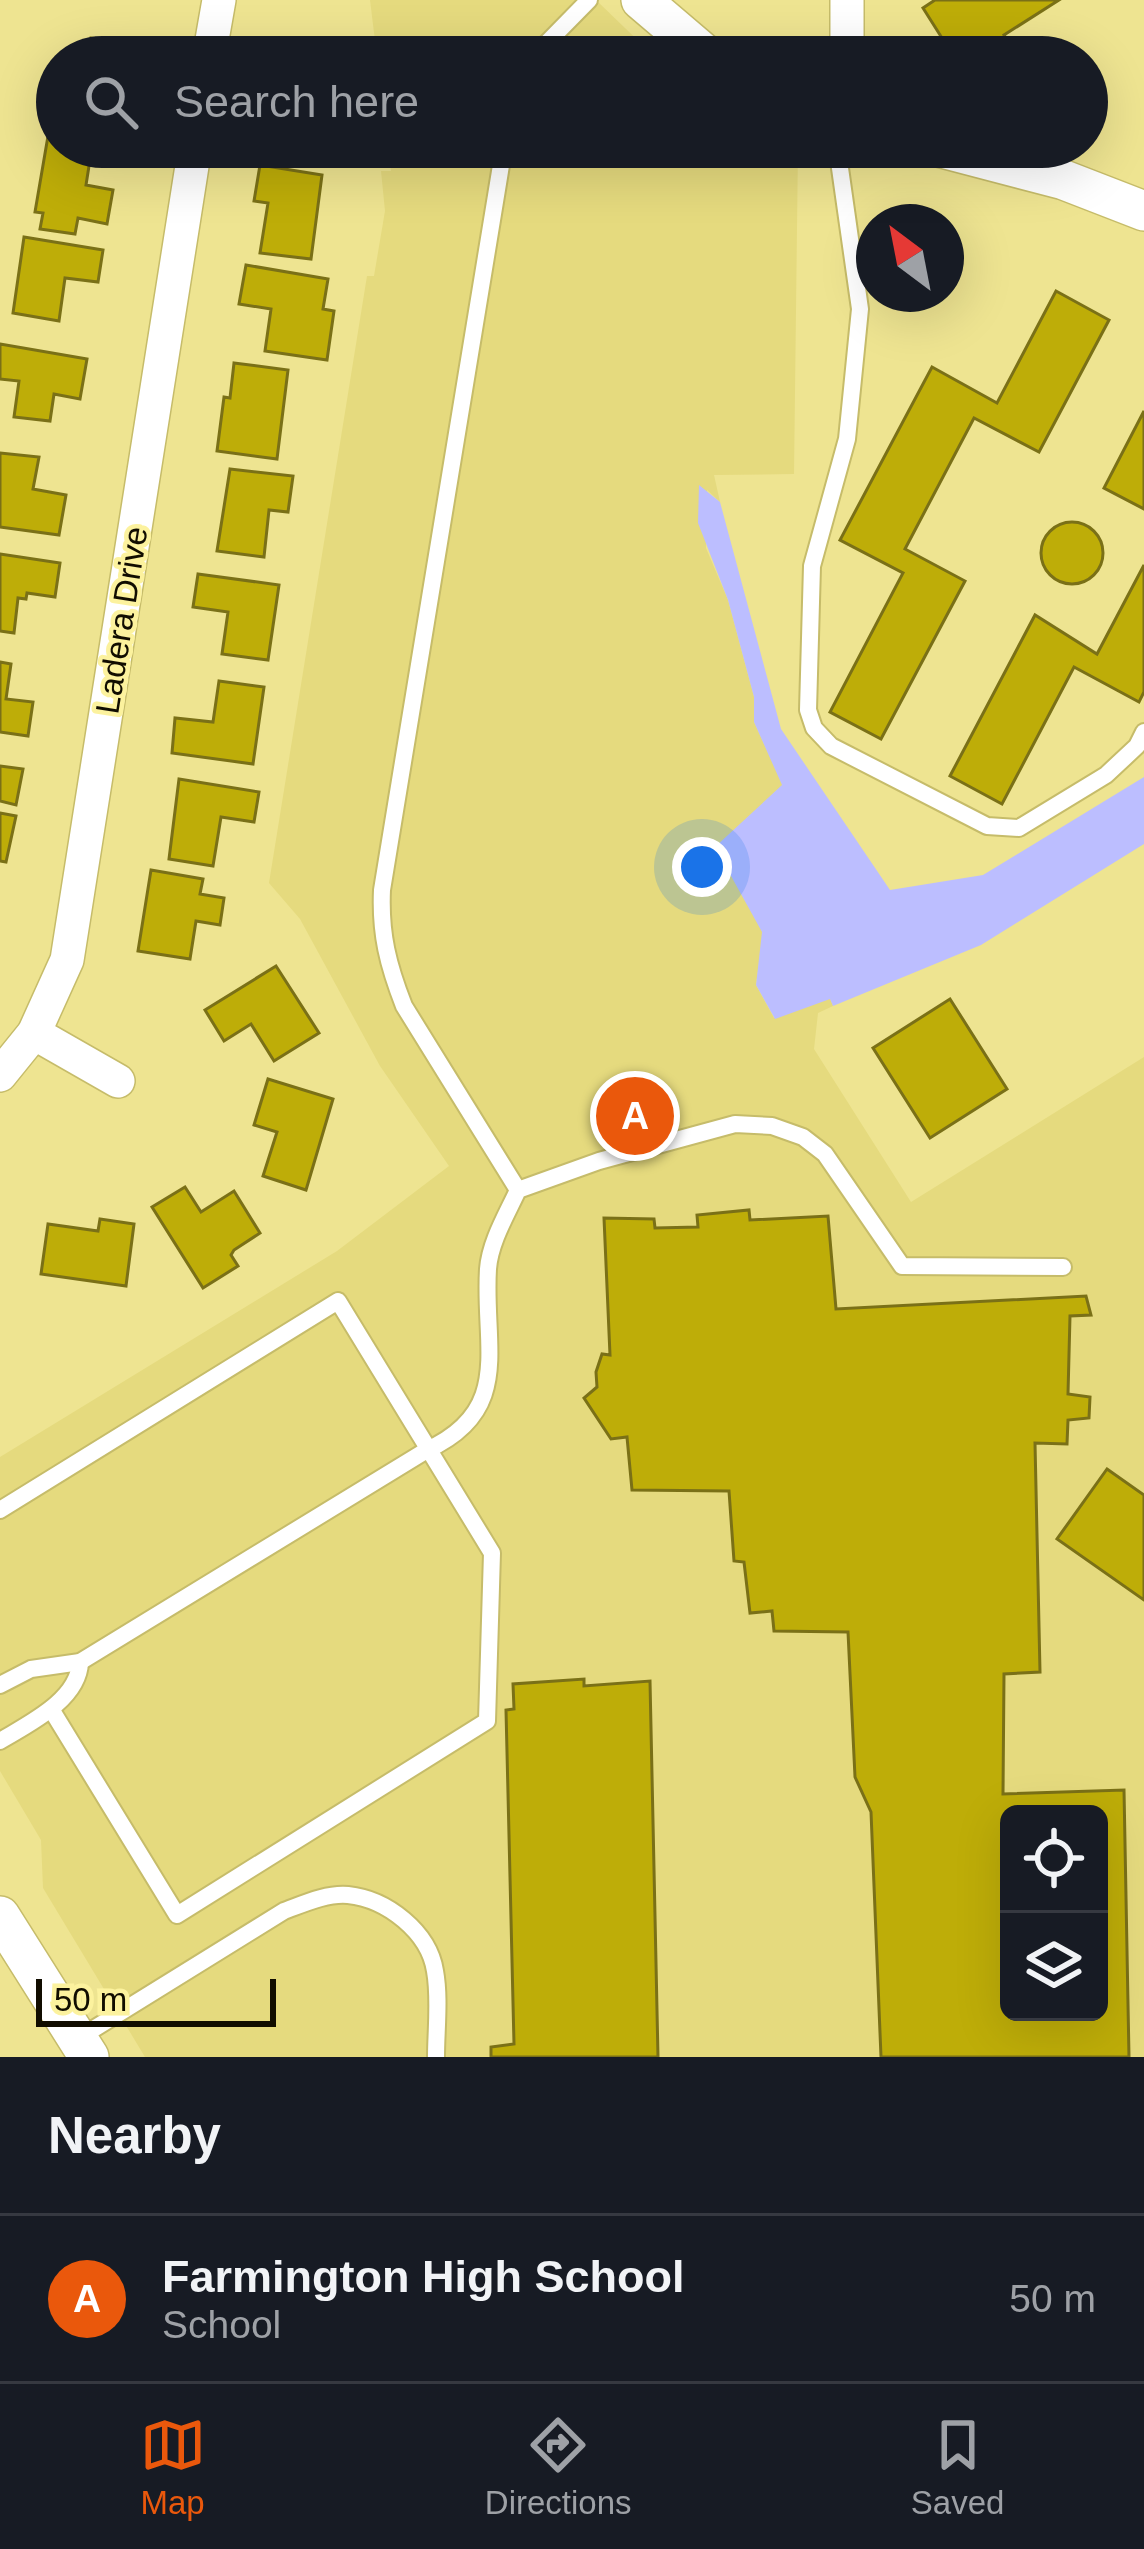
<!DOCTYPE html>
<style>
:root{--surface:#171b24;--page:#20242c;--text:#f1f3f6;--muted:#9ea1a6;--line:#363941;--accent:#ea580c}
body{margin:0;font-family:Arial,sans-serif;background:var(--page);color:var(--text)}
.controls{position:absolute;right:36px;bottom:36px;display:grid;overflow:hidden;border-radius:18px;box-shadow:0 12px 48px #0002}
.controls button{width:108px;height:108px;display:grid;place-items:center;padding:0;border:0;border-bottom:3px solid var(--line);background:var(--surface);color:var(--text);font:60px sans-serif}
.compass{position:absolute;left:856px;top:204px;width:108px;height:108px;border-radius:50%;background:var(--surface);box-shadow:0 12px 48px #0002;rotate:328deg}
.scale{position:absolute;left:36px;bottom:30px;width:240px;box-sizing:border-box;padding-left:12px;border:6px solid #110d00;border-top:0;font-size:33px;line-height:42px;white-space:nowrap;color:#110d00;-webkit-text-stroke:9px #fcf29e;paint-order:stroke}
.you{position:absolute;left:702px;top:867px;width:42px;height:42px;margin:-30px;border:9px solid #fff;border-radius:50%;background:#1a73e8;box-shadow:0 0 0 18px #1a73e833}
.badge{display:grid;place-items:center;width:78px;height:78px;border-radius:50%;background:var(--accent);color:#fff;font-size:39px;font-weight:700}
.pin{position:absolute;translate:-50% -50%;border:6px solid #fff;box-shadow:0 3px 12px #0006}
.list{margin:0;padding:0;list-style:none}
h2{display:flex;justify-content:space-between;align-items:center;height:156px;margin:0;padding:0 48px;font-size:51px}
h2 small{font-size:39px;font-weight:400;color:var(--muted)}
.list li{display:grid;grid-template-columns:78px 1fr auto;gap:36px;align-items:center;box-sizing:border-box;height:168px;padding:0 48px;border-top:3px solid var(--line)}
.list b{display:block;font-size:45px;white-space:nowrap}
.list p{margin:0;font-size:39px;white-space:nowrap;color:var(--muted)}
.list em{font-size:39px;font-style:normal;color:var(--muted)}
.icon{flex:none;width:66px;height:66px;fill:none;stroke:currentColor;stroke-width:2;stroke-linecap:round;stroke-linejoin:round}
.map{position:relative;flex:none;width:1144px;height:2057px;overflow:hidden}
.search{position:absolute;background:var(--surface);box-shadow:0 12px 48px #0002;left:36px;right:36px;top:36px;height:132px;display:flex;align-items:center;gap:30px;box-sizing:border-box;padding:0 42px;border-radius:66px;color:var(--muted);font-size:45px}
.sheet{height:324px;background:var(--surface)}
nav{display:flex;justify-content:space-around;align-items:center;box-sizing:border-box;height:168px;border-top:3px solid var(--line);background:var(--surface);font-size:33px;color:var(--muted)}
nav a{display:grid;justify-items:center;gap:6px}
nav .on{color:var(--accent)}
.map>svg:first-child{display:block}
.built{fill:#e5da7e;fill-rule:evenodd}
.green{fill:#bcbeff}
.building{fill:#bead08;stroke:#7a7017;stroke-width:3;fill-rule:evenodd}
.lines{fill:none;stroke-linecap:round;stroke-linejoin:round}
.service-casing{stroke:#c6bc6a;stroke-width:20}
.minor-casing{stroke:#c6bc6a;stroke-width:36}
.tertiary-casing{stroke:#c6bc6a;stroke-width:42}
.service{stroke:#fff;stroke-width:16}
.minor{stroke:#fff;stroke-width:33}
.tertiary{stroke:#fff;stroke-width:39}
.labels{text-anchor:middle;stroke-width:9;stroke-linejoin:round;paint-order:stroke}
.street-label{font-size:33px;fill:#110d00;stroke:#fcf29e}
</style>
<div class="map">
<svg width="1144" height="2057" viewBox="0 0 1144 2057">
<rect width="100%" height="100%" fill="#eee491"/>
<!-- built -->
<g class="built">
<path d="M370,0h226l59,57h-278z"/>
<path d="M388,147h410l-4,327 -80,1 6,27 -13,-12 -1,58 22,52 26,97v25l29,63 -67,62 47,85 -7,53 18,33 56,-20 3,8 -15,7 -4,36 97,153 233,-145v1000h-999l-102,-169 -2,-48 -41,-69v-314l337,-206 112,-85 -69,-100 -80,-147 -31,-36 98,-607h7l11,-65 -4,-40h10zM1009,1814h90v198h-90z"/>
</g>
<!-- green -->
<path class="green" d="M699,485l21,17 61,227 109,161 93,-15 161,-98v67l-163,101 -148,61 -3,-7 -55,20 -19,-34 6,-53 -47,-85 67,-62 -28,-63v-25l-26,-97 -30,-77z"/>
<!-- building -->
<g class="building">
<path d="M935,0h124l-55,35 7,11 -16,11 -8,-12 -19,12h-14l-31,-49z"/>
<path d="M91,38l41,6 -2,13h-41z"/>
<path d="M311,43l42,7 -1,7h-43z"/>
<path d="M48,136l9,2v9h35l-6,38 27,5 -6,34 -29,-6 -3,16 -35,-5 3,-16 -8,-1z"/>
<path d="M260,165l62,10 -11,84 -51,-6 8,-50 -14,-2z"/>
<path d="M24,237l79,13 -5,32 -33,-4 -6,43 -46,-8z"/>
<path d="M246,265l82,14 -5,30 11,2 -7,49 -62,-9 6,-42 -32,-5z"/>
<path d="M1056,291l53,29 -70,132 -65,-34 -69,131 60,32 -84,158 -51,-27 73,-139 -63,-33 92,-173 65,36z"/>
<path d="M0,344l87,15 -7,40 -26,-5 -4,27 -36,-4 5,-36 -19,-2z"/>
<path d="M234,363l54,7 -11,89 -60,-8 7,-54 6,1z"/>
<path d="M1144,411v98l-40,-21z"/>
<path d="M0,453l39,4 -6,32 33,6 -7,40 -59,-8z"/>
<path d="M230,469l63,7 -5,36 -19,-2 -5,47 -47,-6z"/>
<circle cx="1072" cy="553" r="31"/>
<path d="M0,554l60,9 -5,34 -28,-4 -1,6 -8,-1 -4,35 -14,-2z"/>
<path d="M1144,565v127l-5,10 -65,-35 -72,137 -52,-28 85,-161 62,39z"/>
<path d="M198,574l81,11 -11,75 -46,-6 6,-42 -35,-5z"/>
<path d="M0,662l11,2 -5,35 27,3 -5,34 -28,-4z"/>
<path d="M219,681l45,6 -11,77 -81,-11 3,-35 38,4z"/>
<path d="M0,766l23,3 -7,36 -16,-4z"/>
<path d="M179,779l80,13 -5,30 -33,-5 -8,49 -44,-7z"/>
<path d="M0,813l16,3 -10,46 -6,-1z"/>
<path d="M151,870l52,9 -3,15 24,4 -4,27 -24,-4 -6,38 -52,-8z"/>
<path d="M276,966l43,67 -45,28 -23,-37 -27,17 -19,-31z"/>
<path d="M950,999l57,90 -77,49 -57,-90z"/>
<path d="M268,1079l65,20 -27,91 -43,-14 14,-44 -23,-7z"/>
<path d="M185,1187l16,25 33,-21 26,42 -26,17 -3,5 7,11 -35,22 -51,-81z"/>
<path d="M749,1210l1,10 78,-4 8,93 250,-13 5,19 -21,1 -2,78 22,3 -1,21 -21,2 -1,24 -32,-1 5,229 -36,2 -1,120 121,-4 5,267h-248l-10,-245 -16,-35 -7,-145 -74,-1 -2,-20 -22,2 -6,-51 -10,-1 -5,-70 -97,-1 -5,-53 -16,2 -27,-41 13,-11 -1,-15 6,-18 8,1 -6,-137 50,1 1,9 43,-1 -1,-12zM1009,1814h90v198h-90z"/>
<path d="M100,1219l34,5 -8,62 -85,-12 7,-50 50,7z"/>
<path d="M1107,1469l37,26v105l-87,-61z"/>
<path d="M584,1679v7l66,-5 8,376h-167v-10l23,-3 -8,-334 8,-1 -1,-25z"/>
</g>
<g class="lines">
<defs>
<g id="service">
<path d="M533,57l56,-57"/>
<path d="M504,147l-122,743c-2,44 6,75 22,116l114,184"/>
<path d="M837,147l23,162 -13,130 -35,127 -4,144 6,18 17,18 156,80 32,2 87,-53 31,-29 7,-14"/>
<path d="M0,1510l338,-209 154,252 -5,168 -310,194 -126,-206"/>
<path d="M0,1685l31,-16 49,-7 347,-212c87,-40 56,-103 61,-181 2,-27 19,-55 30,-79l81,-29 136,-37 37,2 31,11 22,17 77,112 161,1"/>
<path d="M0,1741c28,-17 79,-41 80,-79"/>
<path d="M79,2038l205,-127c19,-7 43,-18 64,-16 39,4 81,37 87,76 5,27 1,59 1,86"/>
</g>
<g id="minor">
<path d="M847,0v57"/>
<path d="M209,57l10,-57"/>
<path d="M34,1033l84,48"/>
<path d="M0,1075l34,-42 33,-73 128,-813"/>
</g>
<g id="tertiary">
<path d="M641,0l67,57"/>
<path d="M938,147l126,33 80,31"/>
<path d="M0,1916l89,141"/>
</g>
</defs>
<!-- service casing -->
<use href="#service" class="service-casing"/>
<!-- minor casing -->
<use href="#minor" class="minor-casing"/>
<!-- tertiary casing -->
<use href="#tertiary" class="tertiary-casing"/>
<!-- service -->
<use href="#service" class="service"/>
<!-- minor -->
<use href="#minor" class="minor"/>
<!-- tertiary -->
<use href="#tertiary" class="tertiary"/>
</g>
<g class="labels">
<!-- street labels -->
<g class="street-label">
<text transform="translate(121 620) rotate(-81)" y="12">Ladera Drive</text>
</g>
</g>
</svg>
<div class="controls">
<button><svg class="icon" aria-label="locate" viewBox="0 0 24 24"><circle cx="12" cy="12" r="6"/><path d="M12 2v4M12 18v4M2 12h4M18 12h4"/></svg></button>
<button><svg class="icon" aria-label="layers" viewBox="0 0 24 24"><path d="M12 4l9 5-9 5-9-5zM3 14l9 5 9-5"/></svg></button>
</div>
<svg class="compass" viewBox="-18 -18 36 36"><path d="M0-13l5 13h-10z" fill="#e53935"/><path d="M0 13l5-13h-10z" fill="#9ea1a6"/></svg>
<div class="scale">50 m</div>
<div class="you"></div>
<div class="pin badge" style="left:635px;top:1116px">A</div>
<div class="search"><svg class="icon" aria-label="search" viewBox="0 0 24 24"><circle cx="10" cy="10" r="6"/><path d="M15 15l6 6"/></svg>Search here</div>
</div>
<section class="sheet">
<h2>Nearby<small></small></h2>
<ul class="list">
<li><span class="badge">A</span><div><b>Farmington High School</b><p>School</p></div><em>50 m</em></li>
</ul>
</section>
<nav>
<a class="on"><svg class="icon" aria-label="map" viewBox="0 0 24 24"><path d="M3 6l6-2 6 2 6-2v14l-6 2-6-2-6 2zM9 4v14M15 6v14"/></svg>Map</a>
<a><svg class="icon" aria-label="directions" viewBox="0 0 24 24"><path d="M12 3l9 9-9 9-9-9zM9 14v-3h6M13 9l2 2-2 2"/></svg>Directions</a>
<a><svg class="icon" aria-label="saved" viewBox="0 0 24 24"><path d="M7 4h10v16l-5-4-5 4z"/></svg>Saved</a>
</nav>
